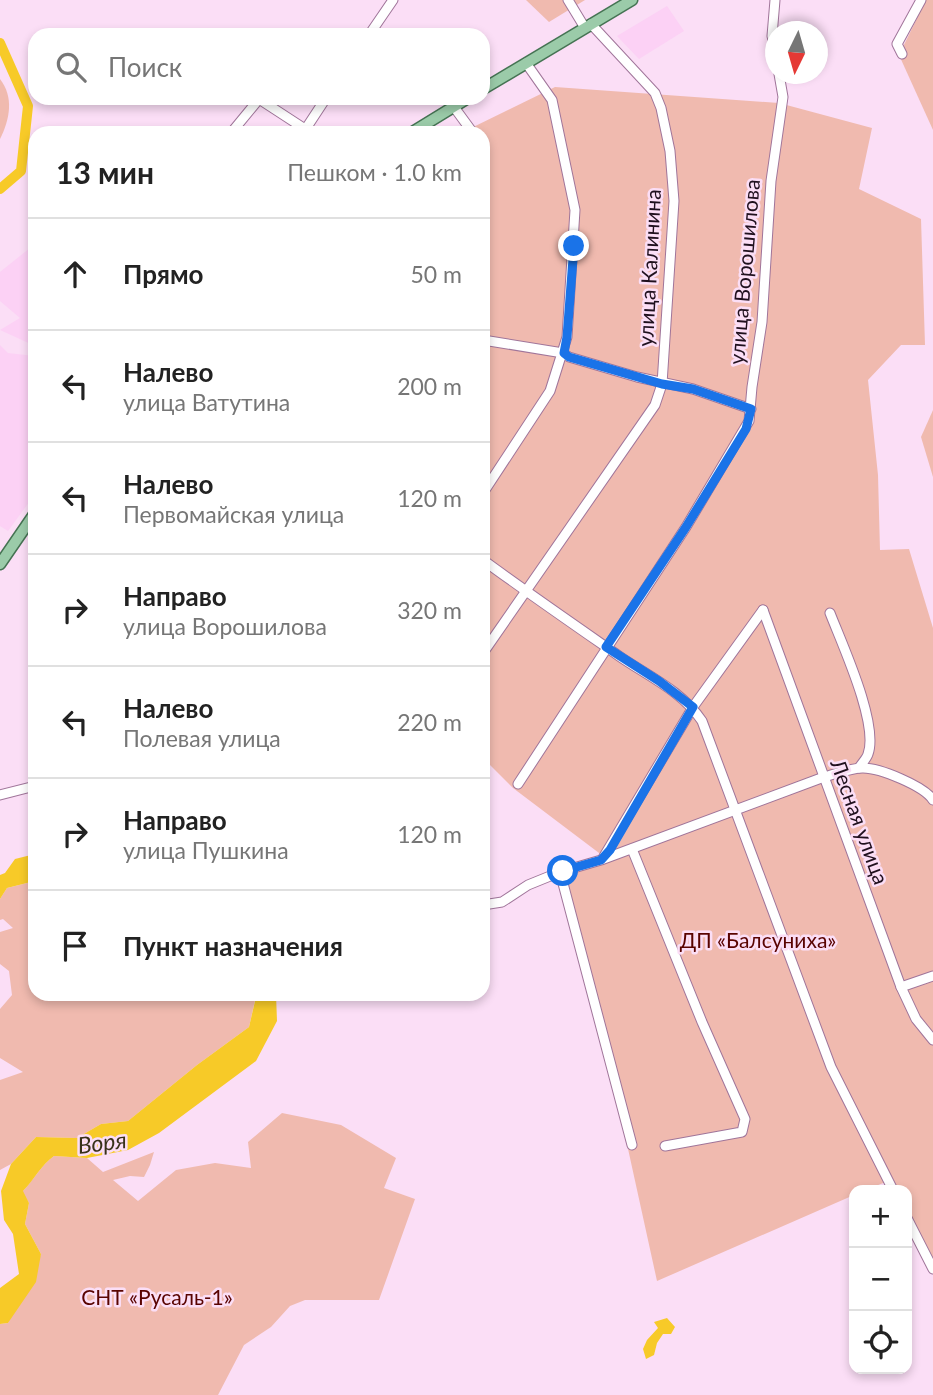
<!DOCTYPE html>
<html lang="ru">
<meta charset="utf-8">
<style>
:root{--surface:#fff;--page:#f6f6f6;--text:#222;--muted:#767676;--line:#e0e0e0}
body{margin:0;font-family:Lato,sans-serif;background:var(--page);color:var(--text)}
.controls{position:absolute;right:21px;bottom:21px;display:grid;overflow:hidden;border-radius:14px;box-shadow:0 4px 10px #0003}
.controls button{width:63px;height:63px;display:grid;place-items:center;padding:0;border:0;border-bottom:2px solid var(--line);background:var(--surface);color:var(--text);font:35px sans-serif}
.compass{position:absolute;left:765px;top:21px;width:63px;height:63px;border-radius:50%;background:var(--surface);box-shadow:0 4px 10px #0003;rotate:185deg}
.stop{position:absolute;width:21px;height:21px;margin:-16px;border:5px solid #1a73e8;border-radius:50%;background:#fff}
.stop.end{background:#1a73e8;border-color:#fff;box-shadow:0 2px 7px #0008}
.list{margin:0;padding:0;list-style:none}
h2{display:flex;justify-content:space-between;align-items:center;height:91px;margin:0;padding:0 28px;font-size:30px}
h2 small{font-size:23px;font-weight:400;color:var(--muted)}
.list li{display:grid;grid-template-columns:46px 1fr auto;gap:21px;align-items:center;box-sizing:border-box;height:112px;padding:0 28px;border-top:2px solid var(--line)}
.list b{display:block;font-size:26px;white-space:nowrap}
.list p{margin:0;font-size:23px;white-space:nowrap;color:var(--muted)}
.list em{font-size:23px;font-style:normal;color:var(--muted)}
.icon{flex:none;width:38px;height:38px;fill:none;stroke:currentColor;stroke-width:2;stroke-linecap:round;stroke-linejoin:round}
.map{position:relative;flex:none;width:933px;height:1395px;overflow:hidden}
.search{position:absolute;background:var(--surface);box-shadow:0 4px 10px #0003;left:28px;top:28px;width:462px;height:77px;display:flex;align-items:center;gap:18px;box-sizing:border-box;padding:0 24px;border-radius:21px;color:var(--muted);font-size:26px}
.panel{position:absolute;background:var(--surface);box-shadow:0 4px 10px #0003;left:28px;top:126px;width:462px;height:875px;border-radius:21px}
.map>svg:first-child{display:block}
.built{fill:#fcd1f5}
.green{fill:#f0baaf}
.water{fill:#f7ca28}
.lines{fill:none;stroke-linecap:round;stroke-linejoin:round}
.river{stroke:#f7ca28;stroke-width:10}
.minor-casing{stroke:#a0759a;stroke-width:11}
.major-casing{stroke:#457353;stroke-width:13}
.minor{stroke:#fff;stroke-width:9}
.major{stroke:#9bcba9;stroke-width:10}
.route{stroke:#1a73e8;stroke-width:9}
.labels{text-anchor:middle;stroke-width:5;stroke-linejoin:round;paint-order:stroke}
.street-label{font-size:21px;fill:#20101e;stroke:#fbdef6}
.park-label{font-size:21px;fill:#590300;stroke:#fbdef6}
.water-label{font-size:23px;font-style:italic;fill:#393119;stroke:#fbdef6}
</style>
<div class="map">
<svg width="933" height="1395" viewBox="0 0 933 1395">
<rect width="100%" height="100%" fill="#fbdef6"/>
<!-- built -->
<g class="built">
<path d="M667,6l17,25 -45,28 -22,-23z"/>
<path d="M35,244v102l-35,-16 20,-12 -20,-17v-29z"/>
<path d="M0,345l8,8 27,3v138l-27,37 -8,-5z"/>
</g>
<!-- green -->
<g class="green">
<path d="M526,0h59l-36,22z"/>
<path d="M926,0h7v130l-34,-75z"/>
<path d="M0,79c14,18 10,40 0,60z"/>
<path d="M555,87l224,16 93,25 -13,61 62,30 4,126h-24l-33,35 10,95 2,75 29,-1 24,79v631l-26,-52v-17h-8l-6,-11 -27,11h-12v5l-197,86 -50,-228 -48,-178 44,-19 -90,-68 -30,-30v-625h-22z"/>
<path d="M933,410v67l-12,-40z"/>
<path d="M35,881v113h219l1,6 -6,27 -52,38 -69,56 -27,3 -24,14 -41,-1 -25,27 -11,6v-90l23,-8 -23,-14v-49l12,-14 -3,-24 -9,-7v-32l13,-4 -10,-9 -3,1v-21l7,-11z"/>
<path d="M282,1113l59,12 55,33 -12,30 31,11 -36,101h-74l-15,6 -19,21 -27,18 -26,50h-218v-71l8,-1 33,-69 -16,-30 4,-21 -7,-11c12,-12 19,-27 32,-36l33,2 16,14 51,-20 -4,13 -6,12 -14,-1 -17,4 25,21 38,-31 39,-7 36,5 -3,-26z"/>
</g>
<!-- water -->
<g class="water">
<path d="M35,854v27l-28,7 -7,11v-24l5,-2 10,-14z"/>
<path d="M254,994h22l1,27 -21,40 -97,72 -31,17 -41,8 -33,-2c-13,9 -20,24 -31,35l6,12 -4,21 16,30 -5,28 -28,41 -8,1v-36l19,-14 -6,-40 -9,-14 -3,-29 10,-27 25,-27 41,1 24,-14 27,-3 69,-56 52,-38 6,-26z"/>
<path d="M667,1318l8,9 -4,7h-8l-6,9 -3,12 -8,4 -3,-10 4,-9 11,-12 -4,-6z"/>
</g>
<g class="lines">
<!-- river -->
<path class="river" d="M0,43l28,63 -7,65 -21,18"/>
<defs>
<g id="minor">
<path d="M568,0l17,28"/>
<path d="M775,0l-3,36 4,18"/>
<path d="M369,35l24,-35"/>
<path d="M902,54l-5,-10 24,-44"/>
<path d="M454,107l19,26"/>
<path d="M231,133l28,-34 46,30"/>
<path d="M303,133l23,-35"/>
<path d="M483,340l80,13 6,4 68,20 56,12 58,20"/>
<path d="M483,493l67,-102 17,-54 8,-127 -23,-110 -26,-37"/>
<path d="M483,560c45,33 90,64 136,96 29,20 63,35 83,65l129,346 62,123"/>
<path d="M763,610l138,377 15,32 17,21"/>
<path d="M830,613c12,31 49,111 38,141 -1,4 -6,9 -9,14"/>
<path d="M483,653l172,-248 7,-21 12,-183 -4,-50 -9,-43 -6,-15 -64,-69"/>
<path d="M518,784l168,-257 63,-106 3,-34 10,-65 9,-141 12,-84 -4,-23"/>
<path d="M0,795l35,-9"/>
<path d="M632,849l70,173 43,97 -3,13 -77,14"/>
<path d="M603,858l90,-151 70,-97"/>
<path d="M560,872l72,273"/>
<path d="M483,905l19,-3 26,-17 32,-13 41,-12 223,-83c12,-3 26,-9 39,-9 17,0 61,18 70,32"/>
<path d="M901,987l32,-11"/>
<path d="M907,1218l26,51"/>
</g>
<g id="major">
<path d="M483,89l149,-89"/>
<path d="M411,133l57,-35"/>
<path d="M0,564l35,-51"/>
</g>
</defs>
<!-- minor casing -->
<use href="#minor" class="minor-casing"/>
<!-- major casing -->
<use href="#major" class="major-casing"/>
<!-- minor -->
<use href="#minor" class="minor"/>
<!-- major -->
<use href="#major" class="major"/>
</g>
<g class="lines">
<!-- route -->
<path class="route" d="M563,871l38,-11 9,-10 83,-143 -34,-26 -53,-34 80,-120 60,-98 5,-20 -58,-20 -31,-5 -93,-27 -5,-4 3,-16 7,-91"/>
</g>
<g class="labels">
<!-- street labels -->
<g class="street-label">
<text transform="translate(650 268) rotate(-87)" y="7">улица Калинина</text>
<text transform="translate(745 272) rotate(-85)" y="7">улица Ворошилова</text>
<text transform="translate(859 822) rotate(70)" y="7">Лесная улица</text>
</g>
<!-- park labels -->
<g class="park-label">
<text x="758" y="948">ДП «Балсуниха»</text>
<text x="157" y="1305">СНТ «Русаль-1»</text>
</g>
<!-- water labels -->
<g class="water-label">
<text transform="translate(102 1143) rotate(-7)" y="8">Воря</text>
</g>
</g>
</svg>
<div class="controls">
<button>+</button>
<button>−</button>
<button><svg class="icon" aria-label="locate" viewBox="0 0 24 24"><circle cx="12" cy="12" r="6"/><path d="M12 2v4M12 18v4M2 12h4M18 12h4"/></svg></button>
</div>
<svg class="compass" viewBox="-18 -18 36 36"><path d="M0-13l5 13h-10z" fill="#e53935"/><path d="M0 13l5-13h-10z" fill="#767676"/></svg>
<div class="stop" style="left:563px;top:871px"></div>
<div class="stop end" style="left:574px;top:246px"></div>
<div class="search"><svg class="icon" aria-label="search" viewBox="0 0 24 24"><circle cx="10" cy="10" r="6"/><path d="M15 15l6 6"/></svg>Поиск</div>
<section class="panel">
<h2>13 мин<small>Пешком · 1.0 km</small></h2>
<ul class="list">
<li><svg class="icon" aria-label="ahead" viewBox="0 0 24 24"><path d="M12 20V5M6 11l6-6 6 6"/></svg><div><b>Прямо</b></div><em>50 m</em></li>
<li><svg class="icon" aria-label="left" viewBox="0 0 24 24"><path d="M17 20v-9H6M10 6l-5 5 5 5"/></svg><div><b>Налево</b><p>улица Ватутина</p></div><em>200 m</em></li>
<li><svg class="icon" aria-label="left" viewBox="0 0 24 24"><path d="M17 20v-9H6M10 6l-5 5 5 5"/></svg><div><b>Налево</b><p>Первомайская улица</p></div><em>120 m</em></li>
<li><svg class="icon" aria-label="right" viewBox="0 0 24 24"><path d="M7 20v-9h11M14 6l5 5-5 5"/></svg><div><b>Направо</b><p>улица Ворошилова</p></div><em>320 m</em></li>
<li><svg class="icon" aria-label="left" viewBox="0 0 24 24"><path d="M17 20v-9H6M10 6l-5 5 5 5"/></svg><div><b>Налево</b><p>Полевая улица</p></div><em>220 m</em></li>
<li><svg class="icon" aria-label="right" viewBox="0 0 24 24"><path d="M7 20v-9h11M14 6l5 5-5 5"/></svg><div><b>Направо</b><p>улица Пушкина</p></div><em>120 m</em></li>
<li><svg class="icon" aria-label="arrive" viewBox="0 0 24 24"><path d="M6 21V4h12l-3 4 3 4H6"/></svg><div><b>Пункт назначения</b></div></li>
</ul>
</section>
</div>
